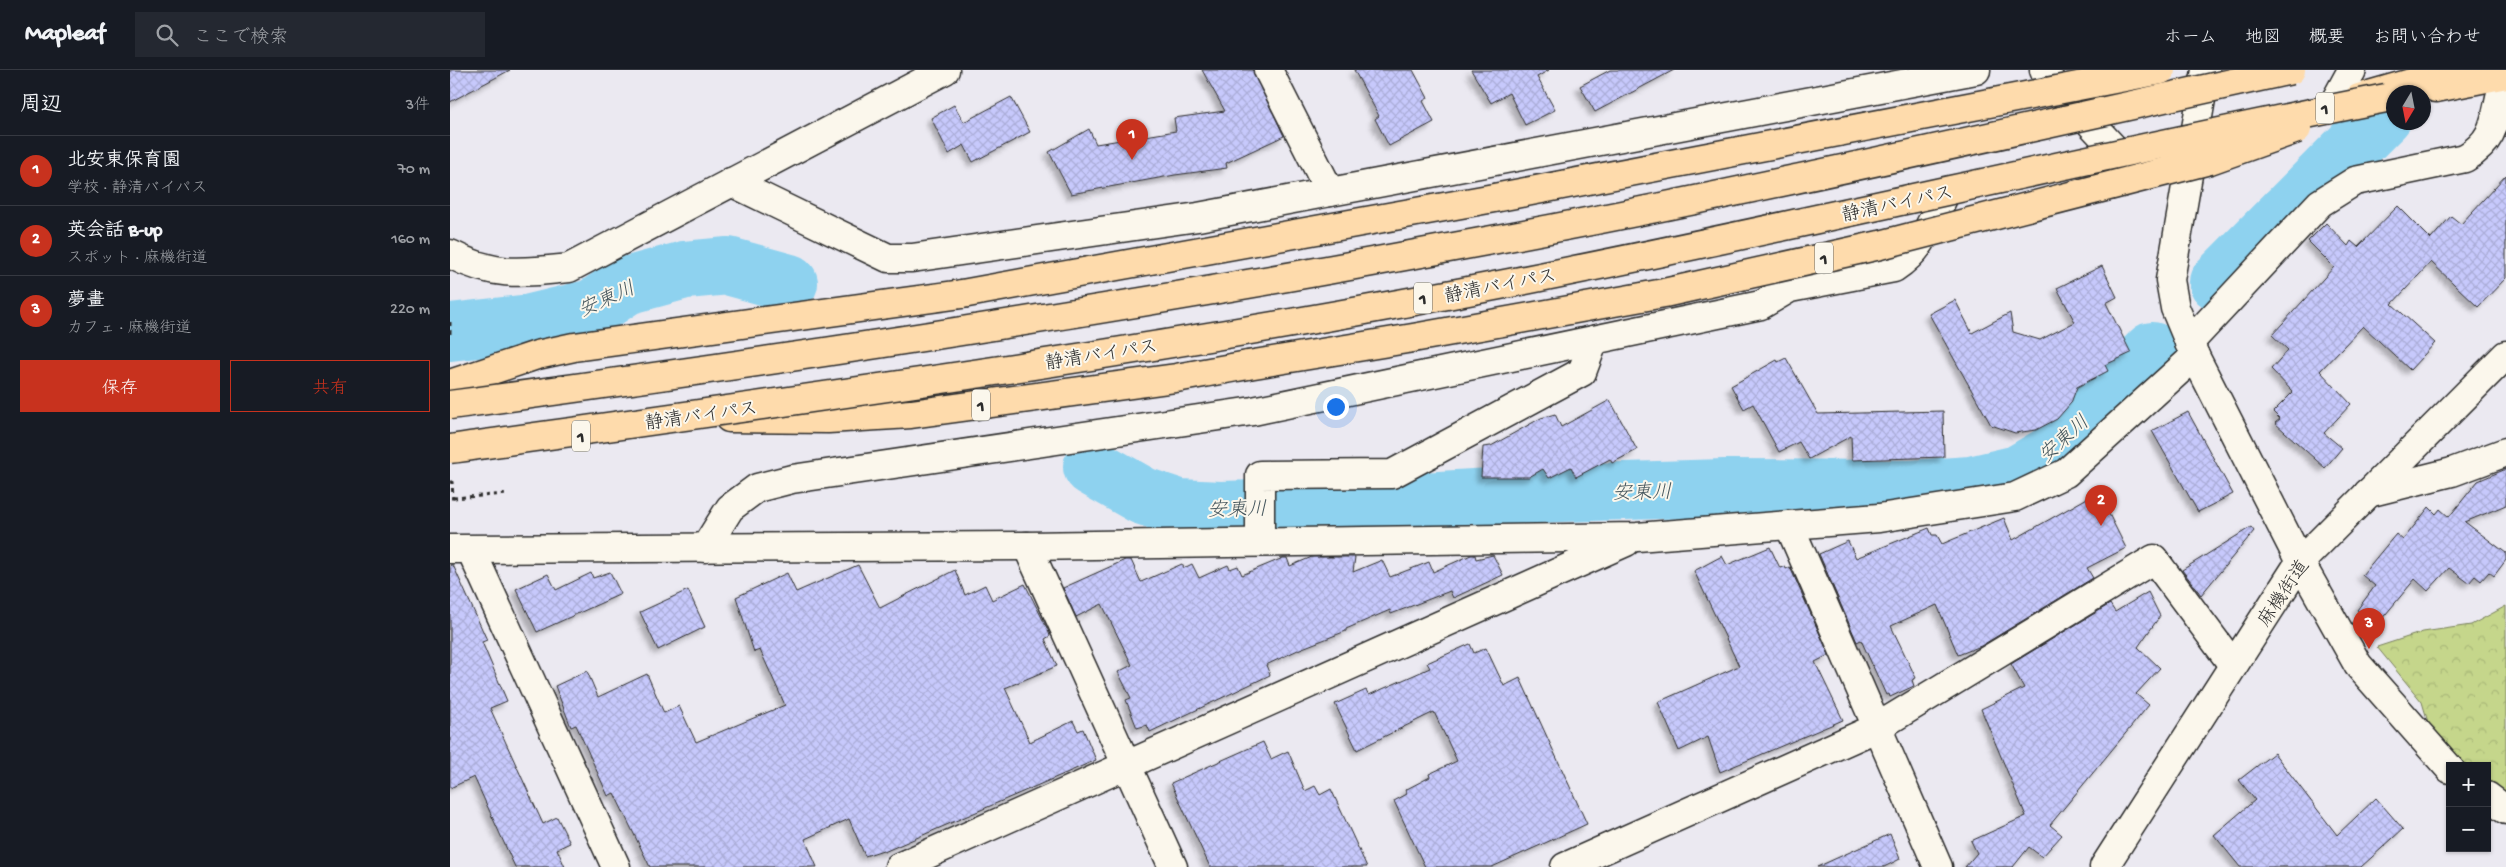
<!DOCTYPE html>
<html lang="ja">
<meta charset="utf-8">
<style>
:root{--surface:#171b24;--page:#242831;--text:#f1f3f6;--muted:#9ea1a6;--line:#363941;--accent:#c8321e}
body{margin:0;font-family:"Gochi Hand","Klee One",sans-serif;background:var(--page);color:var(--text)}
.controls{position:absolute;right:15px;bottom:15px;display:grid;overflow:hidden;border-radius:0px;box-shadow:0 1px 4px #0004}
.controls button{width:45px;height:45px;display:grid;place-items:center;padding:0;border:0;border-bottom:1px solid var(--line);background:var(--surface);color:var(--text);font:25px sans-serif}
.compass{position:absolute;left:1936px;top:15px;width:45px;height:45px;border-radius:50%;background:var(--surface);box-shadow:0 1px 4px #0004;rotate:190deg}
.you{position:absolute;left:885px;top:336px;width:18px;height:18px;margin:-12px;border:4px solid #fff;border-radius:50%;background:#1a73e8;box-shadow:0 0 0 8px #1a73e833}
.badge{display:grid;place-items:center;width:32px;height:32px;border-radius:50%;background:var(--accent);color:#fff;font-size:16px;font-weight:700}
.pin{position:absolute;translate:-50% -41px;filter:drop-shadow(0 1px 2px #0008)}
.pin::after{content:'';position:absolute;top:26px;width:18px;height:15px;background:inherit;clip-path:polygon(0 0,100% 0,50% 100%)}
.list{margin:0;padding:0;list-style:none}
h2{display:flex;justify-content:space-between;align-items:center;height:65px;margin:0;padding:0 20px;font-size:21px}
h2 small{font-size:16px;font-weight:400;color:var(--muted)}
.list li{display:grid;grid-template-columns:32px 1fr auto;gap:15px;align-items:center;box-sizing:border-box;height:70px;padding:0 20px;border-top:1px solid var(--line)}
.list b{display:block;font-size:19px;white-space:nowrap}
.list p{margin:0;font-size:16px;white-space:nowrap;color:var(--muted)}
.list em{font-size:16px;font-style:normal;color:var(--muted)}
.actions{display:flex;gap:10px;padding:15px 20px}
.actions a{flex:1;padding:11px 0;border:1px solid var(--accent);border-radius:0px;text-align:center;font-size:18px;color:var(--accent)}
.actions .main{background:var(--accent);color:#fff}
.icon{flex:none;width:28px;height:28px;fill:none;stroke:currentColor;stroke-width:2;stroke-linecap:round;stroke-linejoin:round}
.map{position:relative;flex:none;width:2056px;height:797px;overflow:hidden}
header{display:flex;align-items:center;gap:30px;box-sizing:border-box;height:70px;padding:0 25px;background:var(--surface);border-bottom:1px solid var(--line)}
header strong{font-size:24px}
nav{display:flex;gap:28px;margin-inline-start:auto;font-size:18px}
.search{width:350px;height:45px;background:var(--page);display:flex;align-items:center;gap:12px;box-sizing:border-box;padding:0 18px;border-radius:0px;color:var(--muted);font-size:19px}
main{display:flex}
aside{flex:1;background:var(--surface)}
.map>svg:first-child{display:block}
.forest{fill:url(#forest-crowns);stroke:#78805b}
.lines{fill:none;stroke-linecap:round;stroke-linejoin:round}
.river{stroke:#8ed2ef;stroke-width:58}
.building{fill:url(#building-cross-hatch);stroke:#2b2b2b;filter:url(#shadow)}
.minor-casing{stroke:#2b2b2b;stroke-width:31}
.highway-casing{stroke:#2b2b2b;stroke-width:31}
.path{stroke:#2b2b2b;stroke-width:3;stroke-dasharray:4 4;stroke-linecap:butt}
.minor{stroke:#fbf7ec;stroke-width:28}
.highway{stroke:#fedbac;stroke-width:28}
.highway-bridge-casing{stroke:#2b2b2b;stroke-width:31;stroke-linecap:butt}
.highway-bridge{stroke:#fedbac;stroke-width:28}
.labels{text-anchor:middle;stroke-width:4;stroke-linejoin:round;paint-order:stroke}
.shield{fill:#fbf7ec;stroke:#696865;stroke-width:1}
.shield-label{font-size:18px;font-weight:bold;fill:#2b2b2b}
.street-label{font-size:19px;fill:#2b2b2b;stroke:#fbf7ec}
.water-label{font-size:20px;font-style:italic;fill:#44555c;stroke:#fbf7ec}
</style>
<header>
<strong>Mapleaf</strong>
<div class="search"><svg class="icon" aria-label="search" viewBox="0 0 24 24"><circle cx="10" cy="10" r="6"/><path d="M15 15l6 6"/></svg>ここで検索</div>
<nav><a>ホーム</a><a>地図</a><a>概要</a><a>お問い合わせ</a></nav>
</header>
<main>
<aside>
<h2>周辺<small>3件</small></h2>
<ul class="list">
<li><span class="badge">1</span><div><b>北安東保育園</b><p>学校 · 静清バイパス</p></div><em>70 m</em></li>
<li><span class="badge">2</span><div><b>英会話 B-up</b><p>スポット · 麻機街道</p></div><em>160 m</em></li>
<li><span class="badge">3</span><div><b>夢畫</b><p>カフェ · 麻機街道</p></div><em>220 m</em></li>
</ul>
<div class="actions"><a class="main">保存</a><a>共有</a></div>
</aside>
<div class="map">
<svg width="2056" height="797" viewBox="0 0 2056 797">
<defs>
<pattern id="forest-crowns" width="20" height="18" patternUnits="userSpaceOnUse" patternTransform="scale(1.25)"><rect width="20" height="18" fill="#c5d68b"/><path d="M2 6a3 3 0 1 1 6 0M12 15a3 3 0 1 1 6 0" fill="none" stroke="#a9b878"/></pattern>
<pattern id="building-cross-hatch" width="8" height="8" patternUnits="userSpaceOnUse" patternTransform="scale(1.25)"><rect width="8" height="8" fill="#c7c9fc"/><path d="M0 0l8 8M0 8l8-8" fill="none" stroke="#abadd8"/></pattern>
<filter id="shadow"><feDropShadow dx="-4.5" dy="4.5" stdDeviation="2.5" flood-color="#0004"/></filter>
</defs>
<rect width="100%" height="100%" fill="#ebe9f1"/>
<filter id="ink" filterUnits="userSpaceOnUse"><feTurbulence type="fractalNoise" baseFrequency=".02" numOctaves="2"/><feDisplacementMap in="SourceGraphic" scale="10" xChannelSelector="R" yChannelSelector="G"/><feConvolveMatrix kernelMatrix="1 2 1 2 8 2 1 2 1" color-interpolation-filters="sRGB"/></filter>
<g filter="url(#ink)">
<!-- forest -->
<path class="forest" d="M2056,536v199l-19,-18v-21h-21l-36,-37 -8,-27 -45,-55 46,-15 48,-7z"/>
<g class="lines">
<!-- river -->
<g class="river">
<path d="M1768,212l166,-167"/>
<path d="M0,262l81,-9 62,-15 33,-22 59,-16 43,-4 61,17"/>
<path d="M642,397l51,29 36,12 41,2 84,-2 253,-15 168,-5 186,1 60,-4 47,-11 34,-20 100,-103"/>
</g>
</g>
<!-- building -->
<g class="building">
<path d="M0,0h60l-60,32z"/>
<path d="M752,0h51l31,66 -58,27 1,5 -52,7 -104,19 -22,-42 40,-23 7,15 80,-13 -2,-13 51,-7z"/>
<path d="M904,0h59l15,28 -5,3 11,21 -45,24 -14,-27 4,-3z"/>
<path d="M1021,0h78l-12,7 18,33 -30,15 -16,-32 -18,10z"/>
<path d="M1160,0h64l-79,42 -15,-26z"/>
<path d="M561,27l19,35 -57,30 -9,-17 -15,9 -18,-36 23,-13 10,17z"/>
<path d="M2056,105v103l-28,29 -47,-45 -39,42 43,39 -25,27 -47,-44 -43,45 31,33 -27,29 18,15 -17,20 -50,-45 5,-4 -7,-7 20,-20 -22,-23 17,-19 -16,-15 62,-68 -26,-26 18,-18 22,23 3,-5 7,6 40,-41 33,33 20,-23 10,8z"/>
<path d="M1652,196l15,31 -11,6 25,50 -26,12 3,6 -31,16 -6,16 -14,16 -21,11 -21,3 -24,-8 -62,-111 26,-14 17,33 38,-20 3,19 27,8 35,-18 -18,-34z"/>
<path d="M1336,288l32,56 125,-3 1,46 -92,3 -1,-24 -42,23 -10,-17 -20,10 -26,-48 -9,5 -13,-23 46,-26 1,2z"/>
<path d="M1160,330l27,50 -25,13 -2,-4 -34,18 -5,-10 -22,11 -6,-9 -14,8h-48l2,-30 8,-1 50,-28 14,-4 6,13z"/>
<path d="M1738,342l45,82 -35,18 -46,-81z"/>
<path d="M2056,399v36l-41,17 41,31v7l-12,16 -5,-4 -8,9 -6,-5 -6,7 -20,-15 -21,23 -13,-12 -39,47 -19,-16 18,-24 -13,-11 34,-41 7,6 26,-33 7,7 4,-5 9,8 29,-36z"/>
<path d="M1648,422l28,56 -39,20 6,10 -112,68 -23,9 -21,-50 -46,21 25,52 -4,2 2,6 -24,11 -1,-3 -3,1 -25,-55 -4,2 -38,-88 29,-13 8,17 73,-30 3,7h5l5,9 62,-26 9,22z"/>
<path d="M1801,457l3,4 -53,64 -19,-25z"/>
<path d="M1320,477l10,21 5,-2 1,3 4,-2 39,88 -14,7 28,58 -123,52 -12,-35 -29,14 -21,-49 81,-36 -45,-95 28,-15 5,9z"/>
<path d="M1021,485h4l1,4 17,-4 10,20 -50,23 -3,-7 -59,23 -1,-4 -44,19v2l-46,18 -34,16 4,10 -120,57 -3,-7 -10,3 -11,-28 5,-2 -13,-26 14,-7 -30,-61 -26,13 -13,-29 62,-28h6l10,22 41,-18 2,4 8,-4 7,14 29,-13 2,4 8,-3 4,9 41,-17h4l3,8 22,-9h43l-2,15 29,-12 8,17 39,-15 4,10z"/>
<path d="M0,495h3l34,75 -5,2 25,59 -17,7 53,116 14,-7 13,26 -13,6 8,18h-50l-41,-90 -24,11z"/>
<path d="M408,495l22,43 75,-38 10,25 20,-10 7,15 33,-16 23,46 2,6 -5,3 12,27 -52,22 25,54 43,-21 5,10 5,-2 13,31 -212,92 -1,-2 -18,6 -16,-37 -44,20 12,28h-167l-36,-74 -6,3 -32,-71 -5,2 -16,-41 32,-15 11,26 49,-23 17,39 15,-7 17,36 89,-37 -25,-55 -6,2 -18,-55 51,-24 9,19z"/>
<path d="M160,502l11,22 -84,38 -21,-43 32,-15 8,16 35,-17 2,5z"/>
<path d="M238,520l17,37 -47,23 -18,-38z"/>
<path d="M1698,522l12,24 -22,31 22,21 -24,26 13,11 -99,120 12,10 -20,22 -13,-10 -16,20h-48l12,-14 -6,-12 55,-25 -45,-107 43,-21 -13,-24 99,-60 5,8z"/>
<path d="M1020,574l4,9 12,-5 18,38 16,-8 67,146 -95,43h-67l-31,-66 13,-7 -2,-4 25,-13 -1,-3 28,-13 -23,-49 -77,38 -22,-46 31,-14 3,5 61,-27 -3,-5z"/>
<path d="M813,672l8,17 17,-8 17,40 10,-5 5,9 11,-6 36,78h-157l-39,-84z"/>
<path d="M1824,683l63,82 39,-37 27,31 -42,38h-121l-26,-32 41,-35 -16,-20z"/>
<path d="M1440,764l10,25 -16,8h-67z"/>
</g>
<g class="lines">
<defs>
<g id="minor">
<path d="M818,0l62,122"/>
<path d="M1594,0l3,7 77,82"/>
<path d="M1756,0l-36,210 5,28 20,48 105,206 58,103 92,104"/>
<path d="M1883,35l19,-35"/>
<path d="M281,112l157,76h24l286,-41 778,-147"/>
<path d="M0,184c44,23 71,19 119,14l376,-198"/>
<path d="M1739,273l131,-140 35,-22 110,-23c27,-16 29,-32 35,-61"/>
<path d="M1918,423l84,-21 54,-20"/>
<path d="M1339,455l149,342"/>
<path d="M810,472v-67l132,-1 190,-102 12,-32"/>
<path d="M577,476l146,321"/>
<path d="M255,478l25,-40 27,-20 35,-9 461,-68 508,-106 29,-17 104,-20c28,-18 35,-41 49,-70"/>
<path d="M0,479l577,-3 610,-9 242,-19 136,-21 51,-24 129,-117"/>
<path d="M21,480l145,317"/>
<path d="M2037,726l19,14"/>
<path d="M449,797l727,-325"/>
<path d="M1115,797l311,-139 278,-169 79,106"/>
<path d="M1654,797l196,-305 206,-207"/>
</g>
<g id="highway">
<path d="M1986,18l70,-14"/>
<path d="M1909,28l97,-28"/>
<path d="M0,314l87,-29 37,-8 388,-53"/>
<path d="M279,348l99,1 83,-5 265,-36 72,-13"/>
</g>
</defs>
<!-- minor casing -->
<use href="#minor" class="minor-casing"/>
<!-- highway casing -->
<use href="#highway" class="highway-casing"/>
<!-- path -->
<g class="path">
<path d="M0,252v13"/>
<path d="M0,412h2l1,16h-3"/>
<path d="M3,428l54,-4"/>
</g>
<!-- minor -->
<use href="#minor" class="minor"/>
<!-- highway -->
<use href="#highway" class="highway"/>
<defs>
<g id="highway-bridge">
<path d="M512,224l532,-96 667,-128"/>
<path d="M798,295l165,-27 251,-45 216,-48 330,-85 87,-31"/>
<path d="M0,335c345,-46 689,-99 1031,-163 271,-50 540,-113 810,-172"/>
<path d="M0,379c356,-50 712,-98 1065,-167 291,-57 580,-127 871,-184"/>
</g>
</defs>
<!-- highway-bridge casing -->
<use href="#highway-bridge" class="highway-bridge-casing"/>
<!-- highway-bridge -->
<use href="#highway-bridge" class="highway-bridge"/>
</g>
</g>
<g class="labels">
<!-- shield labels -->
<g class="shield">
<rect x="1866" y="22.5" width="18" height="31" rx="4"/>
<rect x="1365" y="172.5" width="18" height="31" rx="4"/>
<rect x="964" y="212.5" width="18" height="31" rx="4"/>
<rect x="522" y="319.5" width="18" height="31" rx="4"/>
<rect x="122" y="350.5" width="18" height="31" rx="4"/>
</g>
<g class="shield-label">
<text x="1875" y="44">1</text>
<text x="1374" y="194">1</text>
<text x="973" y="234">1</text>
<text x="531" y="341">1</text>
<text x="131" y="372">1</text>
</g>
<!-- street labels -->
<g class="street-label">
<text transform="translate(1447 132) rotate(-12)" y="7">静清バイパス</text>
<text transform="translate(1050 214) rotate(-11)" y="7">静清バイパス</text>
<text transform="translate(651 283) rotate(-9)" y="7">静清バイパス</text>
<text transform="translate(251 344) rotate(-8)" y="7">静清バイパス</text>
<text transform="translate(1832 522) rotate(-56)" y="7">麻機街道</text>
</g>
<!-- water labels -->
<g class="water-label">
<text transform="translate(156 228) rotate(-24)" y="7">安東川</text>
<text transform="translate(1613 368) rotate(-42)" y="7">安東川</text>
<text transform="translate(1192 421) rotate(-1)" y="7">安東川</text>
<text transform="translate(787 438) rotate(-1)" y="7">安東川</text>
</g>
</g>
</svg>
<div class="controls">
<button>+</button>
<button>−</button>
</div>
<svg class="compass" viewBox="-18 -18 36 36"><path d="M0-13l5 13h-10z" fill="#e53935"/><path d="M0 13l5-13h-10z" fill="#9ea1a6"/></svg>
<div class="you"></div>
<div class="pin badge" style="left:682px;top:90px">1</div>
<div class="pin badge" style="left:1651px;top:456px">2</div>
<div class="pin badge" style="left:1919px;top:579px">3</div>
</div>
</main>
